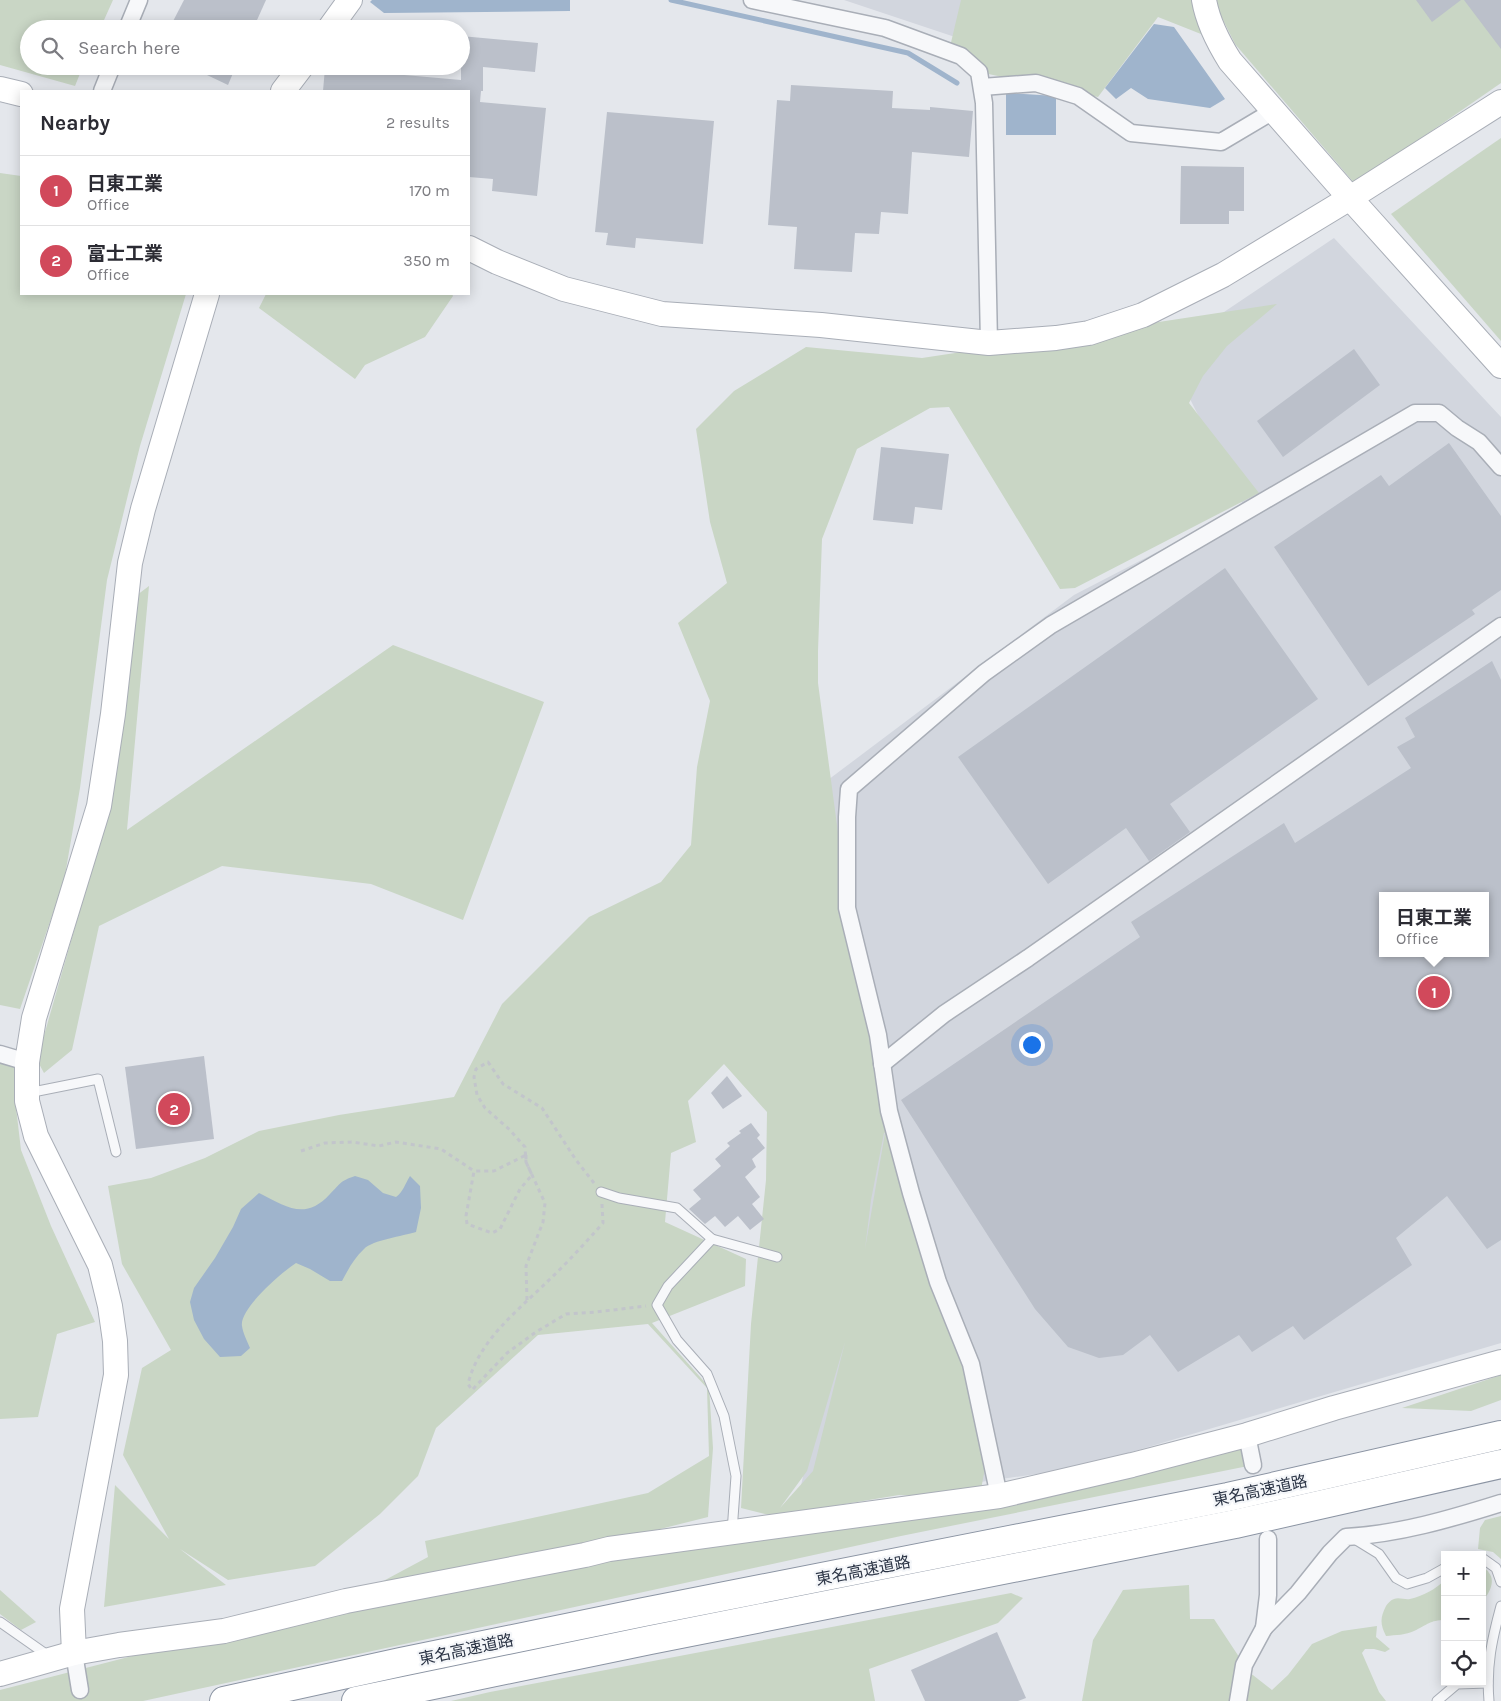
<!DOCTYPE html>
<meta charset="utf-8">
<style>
:root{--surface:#fff;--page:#f2f2f3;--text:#2b2b33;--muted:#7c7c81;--line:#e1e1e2;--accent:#d1495b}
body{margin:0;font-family:Karla,"Noto Sans JP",sans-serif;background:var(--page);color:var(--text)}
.controls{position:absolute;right:15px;bottom:15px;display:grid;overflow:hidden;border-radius:0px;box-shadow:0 2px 12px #0003}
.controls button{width:45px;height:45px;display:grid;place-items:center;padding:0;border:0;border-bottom:1px solid var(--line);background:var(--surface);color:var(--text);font:25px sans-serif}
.you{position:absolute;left:1031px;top:1044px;width:18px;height:18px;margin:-12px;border:4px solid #fff;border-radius:50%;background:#1a73e8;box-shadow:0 0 0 8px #1a73e833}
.badge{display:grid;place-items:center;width:32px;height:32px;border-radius:50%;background:var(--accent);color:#fff;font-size:16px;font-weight:700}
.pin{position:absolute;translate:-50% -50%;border:2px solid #fff;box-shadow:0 1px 5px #0006}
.popup{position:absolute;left:1379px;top:892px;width:110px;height:65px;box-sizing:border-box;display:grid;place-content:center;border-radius:0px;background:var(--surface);filter:drop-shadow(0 1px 4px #0005);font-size:16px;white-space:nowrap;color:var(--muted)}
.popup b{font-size:19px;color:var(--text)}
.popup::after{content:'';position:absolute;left:50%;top:100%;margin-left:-10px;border:10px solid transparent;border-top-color:var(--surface)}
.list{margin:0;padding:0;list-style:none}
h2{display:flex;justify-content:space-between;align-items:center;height:65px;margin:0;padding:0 20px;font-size:21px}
h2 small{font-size:16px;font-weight:400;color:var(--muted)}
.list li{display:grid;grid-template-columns:32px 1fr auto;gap:15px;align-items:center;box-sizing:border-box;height:70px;padding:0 20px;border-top:1px solid var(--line)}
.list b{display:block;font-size:19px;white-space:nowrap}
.list p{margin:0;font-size:16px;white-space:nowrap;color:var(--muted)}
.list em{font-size:16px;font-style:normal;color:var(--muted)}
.icon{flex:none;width:28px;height:28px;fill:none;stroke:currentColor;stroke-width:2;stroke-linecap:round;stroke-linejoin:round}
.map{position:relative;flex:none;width:1501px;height:1701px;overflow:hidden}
.search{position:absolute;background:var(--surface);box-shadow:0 2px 12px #0003;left:20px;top:20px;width:450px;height:55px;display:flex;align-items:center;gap:12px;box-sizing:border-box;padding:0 18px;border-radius:28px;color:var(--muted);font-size:19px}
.panel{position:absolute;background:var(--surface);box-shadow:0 2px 12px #0003;left:20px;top:90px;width:450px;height:205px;border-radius:0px}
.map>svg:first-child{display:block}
.built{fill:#d2d6de;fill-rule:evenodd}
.green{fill:#c9d6c5;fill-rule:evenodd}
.water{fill:#9fb4cc}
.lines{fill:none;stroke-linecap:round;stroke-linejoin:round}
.stream{stroke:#9fb4cc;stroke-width:5}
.building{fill:#bbc0ca;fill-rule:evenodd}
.lane-casing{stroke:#a9aeb7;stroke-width:11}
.street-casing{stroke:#a9aeb7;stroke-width:19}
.secondary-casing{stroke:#a9aeb7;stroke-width:26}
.highway-casing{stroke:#8b94a3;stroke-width:30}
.path{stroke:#c2c5cb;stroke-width:3;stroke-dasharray:4 4;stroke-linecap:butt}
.lane{stroke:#f7f8fa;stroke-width:9}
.street{stroke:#f7f8fa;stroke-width:16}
.secondary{stroke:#fff;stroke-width:24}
.highway{stroke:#fff;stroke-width:28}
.labels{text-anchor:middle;stroke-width:4.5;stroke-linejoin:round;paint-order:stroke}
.street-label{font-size:16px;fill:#2b3445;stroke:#f4f6f9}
</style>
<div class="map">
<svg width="1501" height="1701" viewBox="0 0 1501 1701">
<rect width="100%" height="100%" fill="#e4e7ec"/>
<!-- built -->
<g class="built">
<path d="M844,0h304l-154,50z"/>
<path d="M1334,238l167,179v926l-424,125 -281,41 77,-359 -73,-349 274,-206 170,-88 -78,-156zM1383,896h102v57h-102z"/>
</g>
<!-- green -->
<g class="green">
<path d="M0,0h113l-13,29h-71v37h54l-8,20 -75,-21z"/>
<path d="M961,0h242l3,36 -48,-19 -60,80 -119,-25 -30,-21z"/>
<path d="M1213,0h288v83l-146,101 -120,-140z"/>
<path d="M1501,138v203l-110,-127z"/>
<path d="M0,173l21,3v118h165l-46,152 -33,134 -27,208 -16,93 -44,128 -20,-4z"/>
<path d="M266,294h186l1,2 -28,41 -60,28 -10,14 -96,-71z"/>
<path d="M1277,304l-50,42 -24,30 -14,27 70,90 -184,95 -15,1 -111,-182 -19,1 -73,41 -35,90 -4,112v32l33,247 31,134 107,382 -9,49 267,-60 6,30 -352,71 -758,165h-143v-11l346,-89 82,-44 -3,-16 223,-48 61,-37 -2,-68 -59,-64 -110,11 -102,93 -18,48 -38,38 -65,52 -87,14 -48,-31 46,36 -122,22 11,-122 54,54 -46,-84 19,-87 29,-18 -49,-86 -14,-78 43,-8 54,-20 54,-27 80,-16 115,-18 48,-93 87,-87 72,-35 30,-37 6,-78 13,-66 -32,-78 49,-40 -17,-61 -14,-93 38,-38 72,-44 116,11zM724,1064l43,48 -1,68 -15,144 -10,184 32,8 126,-21 61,3 -479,76 227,-57 5,-69 -4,-61 -57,-64 93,-37 1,-27 -81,-37 6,-69 25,-11 -8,-41zM884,1133h1l-20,116 6,-49zM845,1342l-32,129 -33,37 27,-37z"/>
<path d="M149,586l-22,244 266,-185 151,57 -81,218 -92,-36 -149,-18 -123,60 -27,124 -28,23 -7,-13 40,-140 19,-93 41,-232z"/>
<path d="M0,1058l18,9 -3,32 6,51 30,76 44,96 -38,12 -19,83 -38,2z"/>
<path d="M1501,1375v25l-30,11 -69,-3z"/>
<path d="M1501,1516v43l-8,-7 -15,-3 2,-21 5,-8z"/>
<path d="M1482,1567c3,2 6,3 7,6 7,8 0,22 -7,28z"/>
<path d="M1445,1580v40c-15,0 -18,5 -31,11 -8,4 -18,4 -28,5 -6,-12 -6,-18 0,-30 2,-3 5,-6 8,-7 5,-2 11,1 16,0 13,-3 26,-10 35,-19z"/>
<path d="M1189,1585l1,34h24l35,53 23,18 16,-15 24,-31 30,-13 35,-5 -1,11 14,12 -5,3 -11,-3h-9l-3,4 17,39 7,9h-304l11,-61 30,-50z"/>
<path d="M0,1590l36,32 -15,8 -21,-16z"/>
<path d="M1011,1593l12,5 -25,25 -129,46 6,32h-424l39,-9z"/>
</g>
<!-- water -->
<g class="water">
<path d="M372,0h198v11l-186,2 -14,-11z"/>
<path d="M1154,24l20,3 51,72 -15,9 -62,-9 -17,-11 -15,11 -11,-11z"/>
<path d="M1006,93l50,3v39h-50z"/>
<path d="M355,1176l13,4 15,13 13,4c7,-5 9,-13 14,-21l10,10 1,22 -5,24c-13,4 -43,8 -52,17 -10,9 -16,21 -22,32h-12l-20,-12 -14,-6c-14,9 -57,46 -54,63 1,7 5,15 8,22l-9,8 -21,1 -16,-18 -10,-19 -4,-18 4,-14 21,-30 18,-31 8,-18 18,-16c28,14 46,28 71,1 11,-11 10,-13 25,-18z"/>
</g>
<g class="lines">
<!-- stream -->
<path class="stream" d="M671,0l237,53 49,30"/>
</g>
<!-- building -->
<g class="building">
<path d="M184,0h82l-13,29h-84z"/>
<path d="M1416,0h45l-29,22z"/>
<path d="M1464,0h37v49z"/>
<path d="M461,36l77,7 -3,29 -52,-5v24h-2l-1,11 66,6 -9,88 -45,-5 1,-12 -24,-2v-86h-146l2,-23 136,12z"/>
<path d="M188,66h48l-8,19z"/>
<path d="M791,85l102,6 -1,17 38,2v-3l43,4 -4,46 -57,-5 -4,62 -27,-2 -2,22 -24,-1 -3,39 -58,-3 3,-42 -29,-2 9,-125 13,1z"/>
<path d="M607,112l107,9 -11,123 -67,-6 -1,10 -29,-3 2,-12 -13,-1z"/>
<path d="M1181,166l63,1v44h-15v13h-49z"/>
<path d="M1354,349l26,36 -97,72 -26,-36z"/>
<path d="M1449,443l52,73v74l-29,20 3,4 -107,72 -94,-139 107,-72 8,11z"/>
<path d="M881,447l68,7 -7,56 -27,-3 -2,17 -40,-4z"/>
<path d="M1225,568l93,131 -148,105 20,28 -41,29 -23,-33 -78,56 -90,-127z"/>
<path d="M1492,661l9,19v560l-14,9 -40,-53 -51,42 16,27 -108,75 -11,-14 -41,26 -13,-17 -61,37 -28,-37 -27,20 -24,3 -31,-11 -33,-38 -134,-209 239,-163 -9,-15 153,-99 11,20 116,-75 -14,-21 18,-10 -10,-19zM1383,896h102v57h-102z"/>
<path d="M204,1056l10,83 -78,10 -11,-82z"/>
<path d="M727,1076l15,20 -19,13 -12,-16z"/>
<path d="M751,1123l9,12 -3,3 8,10 -13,11 4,8 -11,10 15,20 -8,7 12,15 -14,11 -12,-14 -13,11 -10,-11 -10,8 -16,-15 12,-10 -8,-9 28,-24 -6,-7 15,-13 -3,-3 14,-10 -2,-2z"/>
<path d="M997,1632l29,66 -8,3h-93l-14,-31z"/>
</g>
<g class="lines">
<defs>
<g id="lane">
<path d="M28,1093l70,-14 18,73"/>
<path d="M601,1192l18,6 58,10 35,31"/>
<path d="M732,1532l4,-56 -12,-60 -17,-42 -30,-34 -20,-35 11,-19 44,-47 65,18"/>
<path d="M1353,1538l26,16 17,24 11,6 20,-6 18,-10"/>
<path d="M1482,1558l14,10 5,14"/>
<path d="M0,1622l50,35"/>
<path d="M1437,1701l20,-17 31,-1"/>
<path d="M1489,1701c-3,-35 3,-62 12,-95"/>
</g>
<g id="street">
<path d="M752,0l133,28 76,28 18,16 5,31 5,240"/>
<path d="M127,29l12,-29"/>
<path d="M982,87l54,-4 42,13 53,37 90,9 52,-31"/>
<path d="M102,91l10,-25"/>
<path d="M0,1054l27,8"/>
<path d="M882,1064l62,-50 84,-56 473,-332"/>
<path d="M1247,1435l6,30"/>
<path d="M999,1496l-28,-132 -33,-82 -27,-89 -22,-82 -11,-76 -31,-127v-91l2,-28 135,-116 67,-48 364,-212h24l18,15 22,14 22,25"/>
<path d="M1264,1628l4,-33v-56"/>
<path d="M74,1653l6,37"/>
<path d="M1238,1701l6,-36 20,-37 34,-35 32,-40 16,-16c53,-3 104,-18 155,-34"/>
</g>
<g id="secondary">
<path d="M1204,0c4,23 14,42 26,61l120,137 151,168"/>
<path d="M329,29l21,-29"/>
<path d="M0,89l21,5"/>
<path d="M283,91l19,-25"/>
<path d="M469,248l28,14 67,27 98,25 159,11 168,18 67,-5 33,-5 54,-18 80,-40 127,-77 151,-96"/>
<path d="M74,1653l-2,-44 44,-234 -1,-34 -5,-35 -10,-41 -64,-129 -9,-35v-39l7,-44 65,-212 14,-92 17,-151 13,-54 64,-215"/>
<path d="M0,1674l74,-21 45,-8 105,-14 122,-30 239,-46 24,-6 390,-53 133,-31 115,-30 87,-27 167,-46"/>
</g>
<g id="highway">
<path d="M224,1701l177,-39 243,-50 584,-115 273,-62"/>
<path d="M356,1701l294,-61 585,-116 266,-60"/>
</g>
</defs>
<!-- lane casing -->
<use href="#lane" class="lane-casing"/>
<!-- street casing -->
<use href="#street" class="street-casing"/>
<!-- secondary casing -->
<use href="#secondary" class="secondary-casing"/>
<!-- highway casing -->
<use href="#highway" class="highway-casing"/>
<!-- path -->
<g class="path">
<path d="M301,1151l24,-8 27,-1 27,4 17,-4 45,7 33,22"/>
<path d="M526,1155v7l6,13 -12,14 -20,40 -8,4 -25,-9 -1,-8 8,-45h20z"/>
<path d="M602,1204l1,19c-17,19 -34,38 -53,56 -31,31 -71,60 -82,105l4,6 35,-37 29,-21 30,-18 30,-2 50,-6"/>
<path d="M527,1300l-1,-34 17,-44 2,-19 -19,-41 -1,-15 -15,-17 -25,-22 -8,-13 -3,-18 2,-8 12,-7 15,22 39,24 34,52 18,23"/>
</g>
<!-- lane -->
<use href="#lane" class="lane"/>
<!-- street -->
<use href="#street" class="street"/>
<!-- secondary -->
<use href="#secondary" class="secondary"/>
<!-- highway -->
<use href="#highway" class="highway"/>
</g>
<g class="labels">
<!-- street labels -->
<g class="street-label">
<text transform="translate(1260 1490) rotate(-12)" y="6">東名高速道路</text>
<text transform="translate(863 1570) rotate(-11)" y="6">東名高速道路</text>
<text transform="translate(466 1649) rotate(-12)" y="6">東名高速道路</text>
</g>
</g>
</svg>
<div class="controls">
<button>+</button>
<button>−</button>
<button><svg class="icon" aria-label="locate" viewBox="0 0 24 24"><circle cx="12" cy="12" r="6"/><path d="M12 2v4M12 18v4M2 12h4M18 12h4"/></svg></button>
</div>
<div class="you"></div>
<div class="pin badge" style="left:1434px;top:992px">1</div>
<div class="popup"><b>日東工業</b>Office</div>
<div class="pin badge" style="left:174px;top:1109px">2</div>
<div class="search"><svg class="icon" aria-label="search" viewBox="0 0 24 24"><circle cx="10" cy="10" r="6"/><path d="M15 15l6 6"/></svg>Search here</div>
<section class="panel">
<h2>Nearby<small>2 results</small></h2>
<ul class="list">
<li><span class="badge">1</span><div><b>日東工業</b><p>Office</p></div><em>170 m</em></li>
<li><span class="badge">2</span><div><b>富士工業</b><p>Office</p></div><em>350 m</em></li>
</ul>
</section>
</div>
